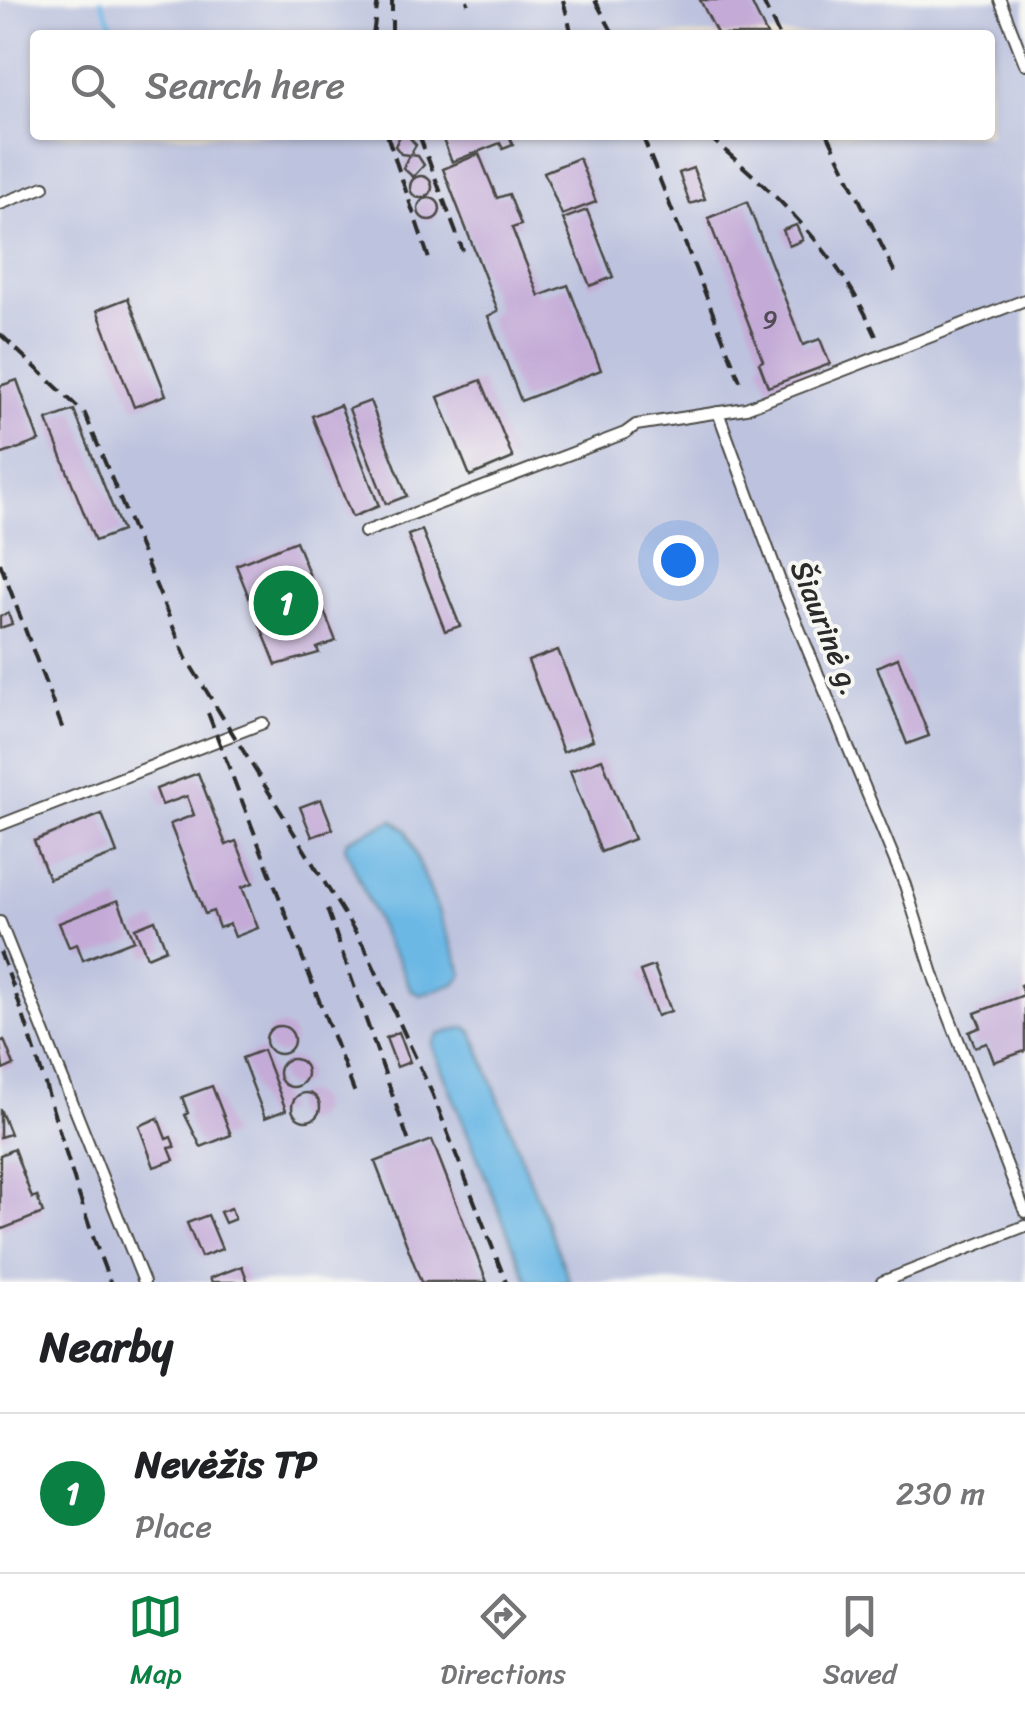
<!DOCTYPE html>
<meta charset="utf-8">
<style>
:root{--surface:#fff;--page:#f6f6f6;--text:#202124;--muted:#757577;--line:#e0e0e0;--accent:#0b8043}
body{margin:0;font-family:Sriracha,sans-serif;background:var(--page);color:var(--text)}
.you{position:absolute;left:678px;top:560px;width:35px;height:35px;margin:-25px;border:8px solid #fff;border-radius:50%;background:#1a73e8;box-shadow:0 0 0 15px #1a73e833}
.badge{display:grid;place-items:center;width:65px;height:65px;border-radius:50%;background:var(--accent);color:#fff;font-size:32px;font-weight:700}
.pin{position:absolute;translate:-50% -50%;border:5px solid #fff;box-shadow:0 2px 10px #0006}
.list{margin:0;padding:0;list-style:none}
h2{display:flex;justify-content:space-between;align-items:center;height:130px;margin:0;padding:0 40px;font-size:42px}
h2 small{font-size:32px;font-weight:400;color:var(--muted)}
.list li{display:grid;grid-template-columns:65px 1fr auto;gap:30px;align-items:center;box-sizing:border-box;height:160px;padding:0 40px;border-top:2px solid var(--line)}
.list b{display:block;font-size:38px;white-space:nowrap}
.list p{margin:0;font-size:32px;white-space:nowrap;color:var(--muted)}
.list em{font-size:32px;font-style:normal;color:var(--muted)}
.icon{flex:none;width:55px;height:55px;fill:none;stroke:currentColor;stroke-width:2;stroke-linecap:round;stroke-linejoin:round}
.map{position:relative;flex:none;width:1025px;height:1282px;overflow:hidden}
.search{position:absolute;background:var(--surface);box-shadow:0 2px 8px #0004;left:30px;right:30px;top:30px;height:110px;display:flex;align-items:center;gap:25px;box-sizing:border-box;padding:0 35px;border-radius:10px;color:var(--muted);font-size:38px}
.sheet{height:290px;background:var(--surface)}
nav{display:flex;justify-content:space-around;align-items:center;box-sizing:border-box;height:140px;border-top:2px solid var(--line);background:var(--surface);font-size:28px;color:var(--muted)}
nav a{display:grid;justify-items:center;gap:5px}
nav .on{color:var(--accent)}
.map>svg:first-child{display:block}
.industrial{fill:#bdc3de;fill-rule:evenodd}
.water{fill:#6cb8e5;stroke:#4c7288;stroke-width:2.5}
.lines{fill:none;stroke-linecap:round;stroke-linejoin:round}
.stream{stroke:#6cb8e5;stroke-width:4}
.building{fill:#c4abd7}
.minor-casing{stroke:#494845;stroke-width:14}
.minor{stroke:#fff;stroke-width:10}
.rail{stroke:#2b2b2b;stroke-width:4;stroke-dasharray:15 8;stroke-linecap:butt}
.labels{text-anchor:middle;stroke-width:8;stroke-linejoin:round;paint-order:stroke}
.number-label{font-size:25px;fill:#514b56}
.street-label{font-size:30px;fill:#2b2b2b;stroke:#f6f6f2}
</style>
<div class="map">
<svg width="1025" height="1282" viewBox="0 0 1025 1282">
<rect width="100%" height="100%" fill="#f6f6f2"/>
<filter id="ink" filterUnits="userSpaceOnUse"><feTurbulence type="fractalNoise" baseFrequency=".01" numOctaves="2"/><feDisplacementMap in="SourceGraphic" scale="20" xChannelSelector="R" yChannelSelector="G"/><feConvolveMatrix kernelMatrix="1 2 1 2 8 2 1 2 1" color-interpolation-filters="sRGB"/></filter>
<filter id="wash" filterUnits="userSpaceOnUse"><feTurbulence type="fractalNoise" baseFrequency=".0048" numOctaves="4" result="noise"/><feDisplacementMap in="SourceGraphic" scale="40" xChannelSelector="R" yChannelSelector="G"/><feGaussianBlur stdDeviation="2.25" result="paint"/><feColorMatrix in="noise" values="0 0 0 0 0 0 0 0 0 0 0 0 0 0 0 0 0 1.4 0 .05"/><feComposite in="paint" operator="in"/></filter>
<g filter="url(#wash)">
<rect width="100%" height="100%" fill="#f4eada"/>
<!-- industrial -->
<path class="industrial" d="M0,0h1025v1282h-1025zM35,35h955v100h-955z"/>
<!-- water -->
<g class="water">
<path d="M393,820l13,10 57,144 -8,10 -35,11 -9,-5 -13,-31 -10,-13 -43,-99 3,-7z"/>
<path d="M466,1027l7,6 97,249h-42l-96,-237 6,-10z"/>
</g>
<g class="lines">
<!-- stream -->
<path class="stream" d="M101,0l15,35"/>
</g>
<g id="blocks">
<!-- building -->
<g class="building">
<path d="M700,0h50l17,35h-49z"/>
<path d="M407,135l9,10 -6,10 8,1 6,9 -11,12 -10,-9 6,-13 -8,-1 -6,-8 5,-10z"/>
<path d="M441,135h68l4,10 -10,4 -3,-6 -48,19z"/>
<path d="M479,154l18,44 12,-4 12,31 -9,3 27,68 29,-11 33,85 -80,31 -33,-85 10,-5 -55,-142z"/>
<path d="M579,158l17,44 -34,13 -18,-43z"/>
<path d="M693,168l12,31 -15,5 -11,-31z"/>
<circle cx="421" cy="187" r="11"/>
<circle cx="429" cy="209" r="11"/>
<path d="M747,202l56,143 17,-6 10,25 -62,23 -9,-24 4,-2 -55,-143z"/>
<path d="M587,210l26,67 -23,9 -27,-67z"/>
<path d="M796,225l7,15 -14,6 -6,-16z"/>
<path d="M128,298l38,97 -32,12 -37,-97z"/>
<path d="M17,380l22,61 -39,14v-69z"/>
<path d="M481,380l32,78 -43,18 -32,-79z"/>
<path d="M370,401l37,95 -21,8 -37,-95z"/>
<path d="M340,405l39,101 -27,11 -40,-101z"/>
<path d="M74,410l48,121 -27,10 -48,-121z"/>
<path d="M422,530l38,96 -15,5 -37,-96z"/>
<path d="M296,541l40,100 -19,7 2,5 -43,12 -40,-100z"/>
<path d="M8,613l4,11 -12,4v-12z"/>
<path d="M558,650l35,90 -30,12 -35,-91z"/>
<path d="M898,658l31,78 -22,8 -30,-77z"/>
<path d="M602,759l32,80 -33,13 -31,-81z"/>
<path d="M198,773l28,72 10,-4 17,42 -11,4 16,41 -23,9 -5,-13 -11,4 -6,-17 -8,3 -35,-90 24,-9 -7,-19 -25,9 -6,-16z"/>
<path d="M321,799l12,30 -21,8 -12,-30z"/>
<path d="M102,814l15,39 -68,26 -15,-38z"/>
<path d="M118,900l16,40 -51,20 -6,-16 -8,3 -10,-24z"/>
<path d="M155,920l11,29 -19,8 -12,-29z"/>
<path d="M654,966l17,45 -14,5 -17,-45z"/>
<path d="M1025,983v68l-31,11 -7,-19 -12,4 -6,-15 12,-5 -6,-14 49,-18 -4,-10z"/>
<circle cx="280" cy="1040" r="14"/>
<path d="M399,1032l11,30 -13,5 -11,-29z"/>
<path d="M4,1040l10,25 -11,5 -3,-28z"/>
<path d="M263,1050l23,60 -21,8 -23,-60z"/>
<circle cx="293" cy="1073" r="14"/>
<path d="M212,1086l19,49 -30,12 -16,-32 3,-2 -6,-16z"/>
<circle cx="306" cy="1107" r="14"/>
<path d="M0,1109l10,25 -10,3z"/>
<path d="M158,1118l8,21 5,-2 4,10 -6,1 5,12 -20,7 -15,-41z"/>
<path d="M432,1140l55,142h-66l-46,-120z"/>
<path d="M14,1149l18,49 5,-2 6,17 -43,17v-75z"/>
<path d="M231,1208l4,11 -10,4 -5,-11z"/>
<path d="M208,1215l14,34 -21,8 -14,-34z"/>
<path d="M242,1266l6,16h-36l-2,-4z"/>
</g>
</g>
</g>
<g filter="url(#ink)">
<use href="#blocks" fill-opacity="0" stroke="#494845" stroke-width="2.5"/>
<g class="lines">
<defs>
<g id="minor">
<path d="M1000,0l25,64"/>
<path d="M0,204l44,-17"/>
<path d="M718,412l66,180 121,293 30,95 90,232"/>
<path d="M365,532l260,-99 11,-8 110,-17 279,-108"/>
<path d="M0,825l263,-102"/>
<path d="M0,922l144,360"/>
<path d="M882,1282l143,-56"/>
</g>
</defs>
<!-- minor casing -->
<use href="#minor" class="minor-casing"/>
<!-- minor -->
<use href="#minor" class="minor"/>
<!-- rail -->
<g class="rail">
<path d="M467,0l1,4"/>
<path d="M563,0l9,35"/>
<path d="M595,0l19,35"/>
<path d="M762,0l17,35"/>
<path d="M373,35l5,-35"/>
<path d="M392,35v-35"/>
<path d="M387,135l43,127"/>
<path d="M419,135l44,116"/>
<path d="M642,135l98,246"/>
<path d="M707,135c70,60 131,116 169,201"/>
<path d="M828,135l69,142"/>
<path d="M0,334l85,80 101,244 179,290 67,145 74,189"/>
<path d="M0,563l65,172"/>
<path d="M208,713l148,383"/>
<path d="M327,909l83,236"/>
<path d="M0,952c43,108 67,222 110,330"/>
</g>
</g>
</g>
<g class="labels">
<!-- number labels -->
<g class="number-label">
<text x="770" y="328">9</text>
</g>
<!-- street labels -->
<g class="street-label">
<text transform="translate(826 628) rotate(68)" y="10">Šiaurinė g.</text>
</g>
</g>
</svg>
<div class="you"></div>
<div class="pin badge" style="left:286px;top:603px">1</div>
<div class="search"><svg class="icon" aria-label="search" viewBox="0 0 24 24"><circle cx="10" cy="10" r="6"/><path d="M15 15l6 6"/></svg>Search here</div>
</div>
<section class="sheet">
<h2>Nearby<small></small></h2>
<ul class="list">
<li><span class="badge">1</span><div><b>Nevėžis TP</b><p>Place</p></div><em>230 m</em></li>
</ul>
</section>
<nav>
<a class="on"><svg class="icon" aria-label="map" viewBox="0 0 24 24"><path d="M3 6l6-2 6 2 6-2v14l-6 2-6-2-6 2zM9 4v14M15 6v14"/></svg>Map</a>
<a><svg class="icon" aria-label="directions" viewBox="0 0 24 24"><path d="M12 3l9 9-9 9-9-9zM9 14v-3h6M13 9l2 2-2 2"/></svg>Directions</a>
<a><svg class="icon" aria-label="saved" viewBox="0 0 24 24"><path d="M7 4h10v16l-5-4-5 4z"/></svg>Saved</a>
</nav>
